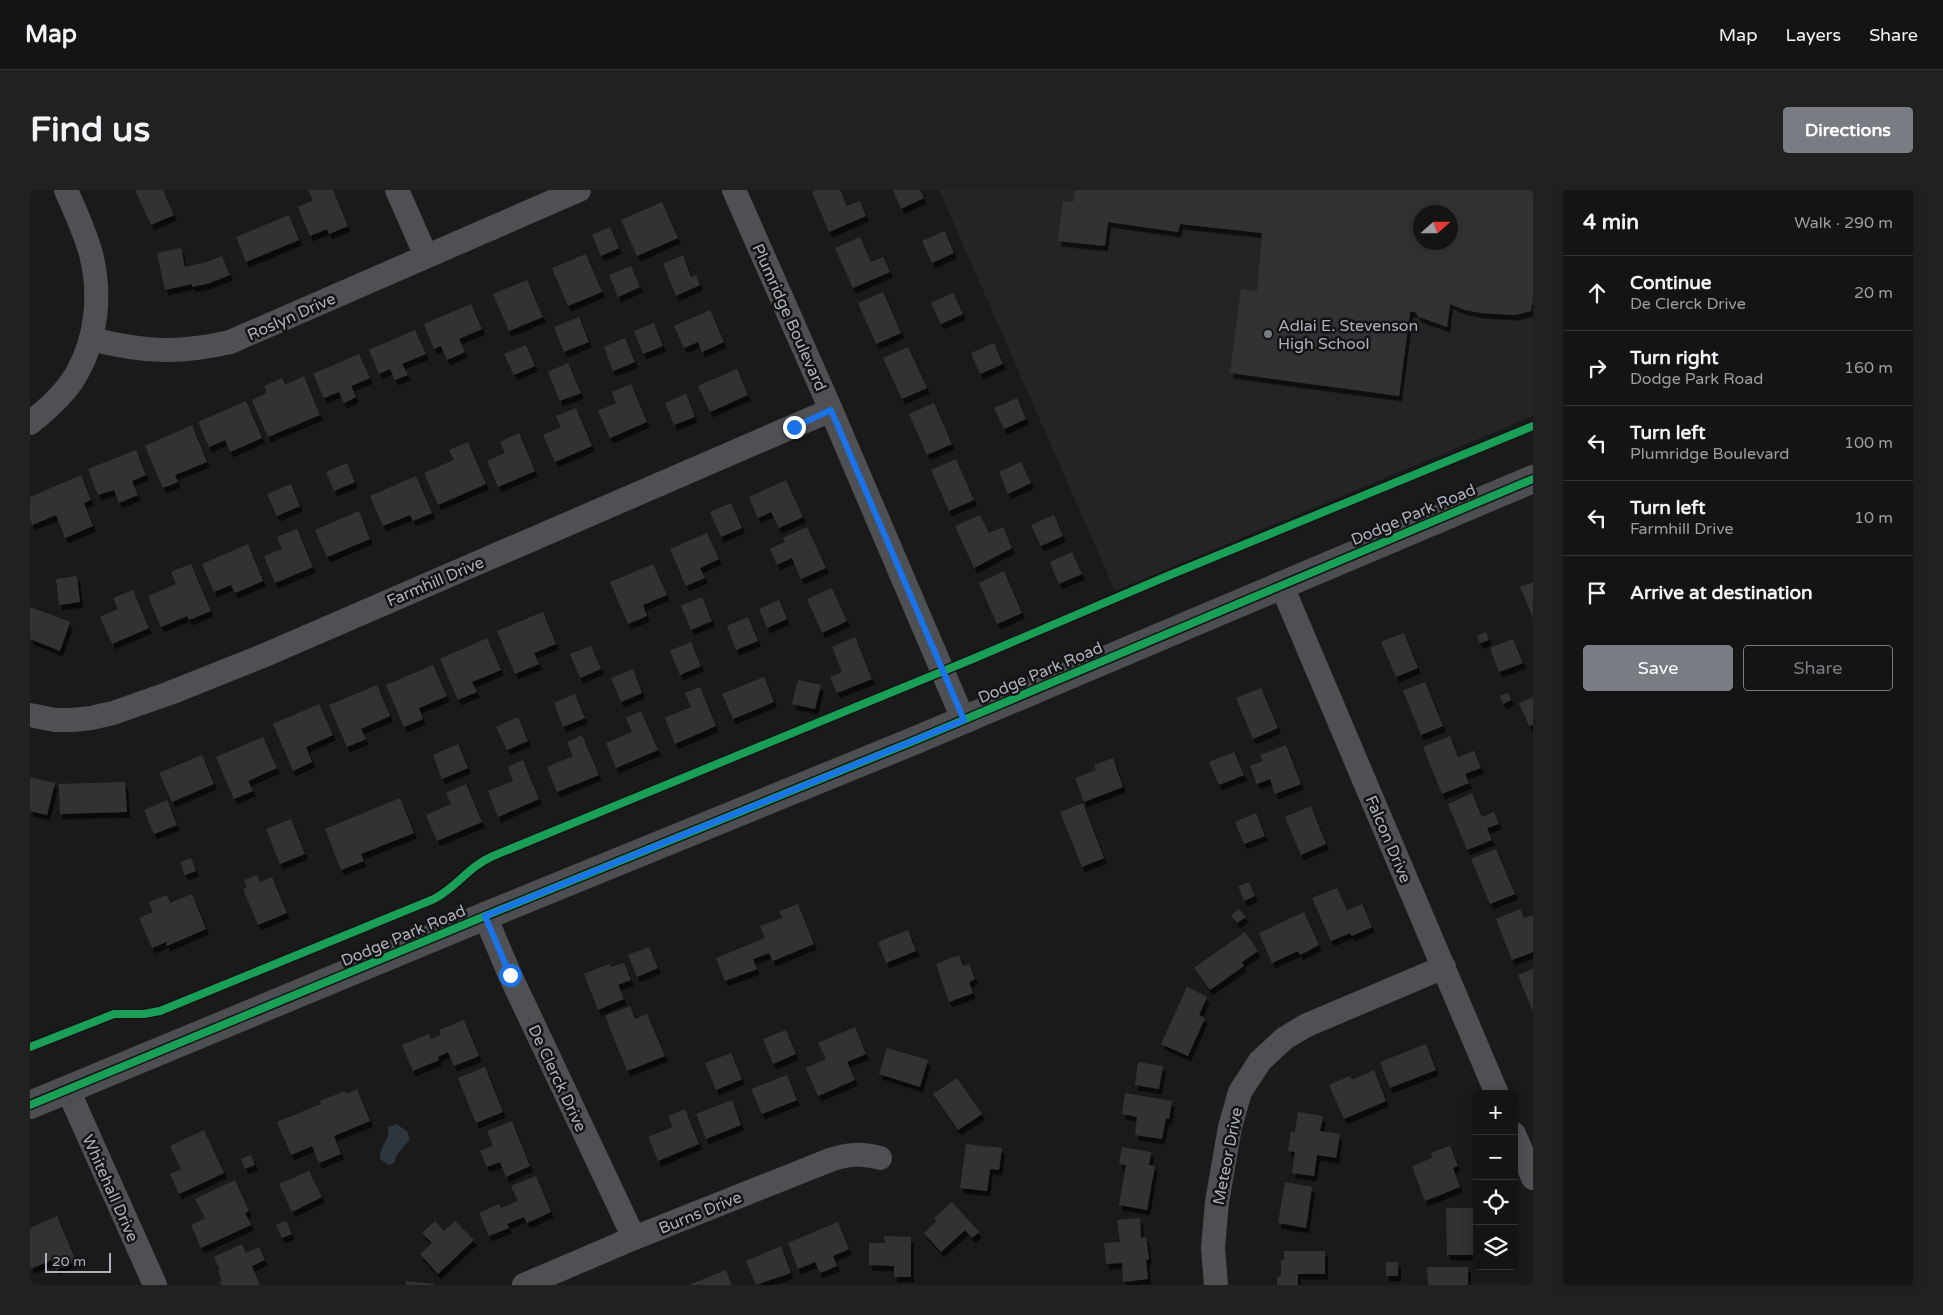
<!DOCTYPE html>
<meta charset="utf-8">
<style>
:root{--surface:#141414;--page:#212122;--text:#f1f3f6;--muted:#9d9ea0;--line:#333334;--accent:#797c83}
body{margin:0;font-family:"Varela Round",sans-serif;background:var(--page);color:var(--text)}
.controls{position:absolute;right:15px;bottom:15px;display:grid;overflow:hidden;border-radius:5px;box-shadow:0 2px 12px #0003}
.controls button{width:45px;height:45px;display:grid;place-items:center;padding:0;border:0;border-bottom:1px solid var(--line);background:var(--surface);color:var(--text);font:25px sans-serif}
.compass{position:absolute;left:1383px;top:15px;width:45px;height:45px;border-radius:50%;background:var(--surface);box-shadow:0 2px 12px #0003;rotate:69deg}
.scale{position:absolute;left:15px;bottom:12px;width:66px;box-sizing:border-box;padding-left:5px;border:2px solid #acb1bb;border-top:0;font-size:14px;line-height:18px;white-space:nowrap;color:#acb1bb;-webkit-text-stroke:4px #141417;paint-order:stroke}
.stop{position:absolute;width:15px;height:15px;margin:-11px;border:4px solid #1a73e8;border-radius:50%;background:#fff}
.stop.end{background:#1a73e8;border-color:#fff;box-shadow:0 1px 5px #0008}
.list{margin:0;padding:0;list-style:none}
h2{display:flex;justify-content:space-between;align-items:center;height:65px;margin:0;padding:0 20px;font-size:21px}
h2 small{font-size:16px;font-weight:400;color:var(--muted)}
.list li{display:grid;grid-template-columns:32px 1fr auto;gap:15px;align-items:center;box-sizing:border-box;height:75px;padding:0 20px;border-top:1px solid var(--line)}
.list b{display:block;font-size:19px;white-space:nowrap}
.list p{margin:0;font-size:16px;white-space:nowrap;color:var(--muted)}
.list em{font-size:16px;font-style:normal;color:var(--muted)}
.actions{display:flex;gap:10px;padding:15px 20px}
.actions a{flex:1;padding:11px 0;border:1px solid var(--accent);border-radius:5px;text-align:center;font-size:18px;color:var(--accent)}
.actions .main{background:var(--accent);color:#fff}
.icon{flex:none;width:28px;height:28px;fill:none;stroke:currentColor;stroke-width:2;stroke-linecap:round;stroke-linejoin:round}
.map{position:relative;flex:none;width:1503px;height:1095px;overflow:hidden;border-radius:5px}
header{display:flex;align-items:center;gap:30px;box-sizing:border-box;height:70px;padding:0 25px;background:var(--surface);border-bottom:1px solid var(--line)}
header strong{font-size:24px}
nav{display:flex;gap:28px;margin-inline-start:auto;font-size:18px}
.intro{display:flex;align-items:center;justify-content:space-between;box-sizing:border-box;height:120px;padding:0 30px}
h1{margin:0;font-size:35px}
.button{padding:12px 22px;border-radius:5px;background:var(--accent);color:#fff;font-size:18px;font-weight:700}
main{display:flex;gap:30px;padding:0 30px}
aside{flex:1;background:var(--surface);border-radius:5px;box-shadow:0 2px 12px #0003}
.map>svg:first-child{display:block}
.built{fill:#242427;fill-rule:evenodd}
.water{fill:#2d363d}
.building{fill:#333335;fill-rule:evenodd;filter:url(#shadow)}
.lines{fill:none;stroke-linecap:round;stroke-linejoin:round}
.street{stroke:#4e5054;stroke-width:24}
.secondary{stroke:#4d4e52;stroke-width:28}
.cycleway-casing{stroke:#141417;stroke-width:11}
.cycleway{stroke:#1a9f57;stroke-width:8}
.route{stroke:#1a73e8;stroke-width:6}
.poi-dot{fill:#797c83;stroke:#141417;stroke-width:2}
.labels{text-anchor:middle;stroke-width:5;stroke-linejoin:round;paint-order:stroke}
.street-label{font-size:16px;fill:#acb1bb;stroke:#141417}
.poi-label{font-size:16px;fill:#acb1bb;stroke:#141417;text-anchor:start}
</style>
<header>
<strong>Map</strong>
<nav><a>Map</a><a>Layers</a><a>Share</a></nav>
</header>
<div class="intro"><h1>Find us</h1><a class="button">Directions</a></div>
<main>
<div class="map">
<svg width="1503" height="1095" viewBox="0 0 1503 1095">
<defs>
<filter id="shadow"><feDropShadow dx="3" dy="5.5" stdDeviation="0" flood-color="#0009"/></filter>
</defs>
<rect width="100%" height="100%" fill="#1a1a1b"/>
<!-- built -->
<path class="built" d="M909,0h594v226l-418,175zM1390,22h30v30h-30z"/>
<!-- water -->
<path class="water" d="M366,934l11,7 3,8 -13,16 -3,8 -5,2 -9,-6c-1,-13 11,-20 8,-32z"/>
<!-- building -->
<g class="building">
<path d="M105,0h28l11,25 -23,10z"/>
<path d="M278,0h25l15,36 -19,8 -2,-5 -17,7 -12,-29 15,-7z"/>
<path d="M786,0h24l7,16 13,-5 6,15 -37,16 -17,-40z"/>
<path d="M863,0h27l4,8 -23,11z"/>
<path d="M1045,0h458v109l-2,12 -16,4 -34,-2 -16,-3 -15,-6 -3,23 -28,-10 -4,-5h-5l-11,84 -169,-23 11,-84 16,3 5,-59 -82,-9 -2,8 -70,-10 -3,24 -47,-5 5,-40 10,1zM1390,22h30v30h-30z"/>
<path d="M632,12l16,36 -41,18 -16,-36z"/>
<path d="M259,25l10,25 -53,22 -10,-25z"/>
<path d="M580,37l9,21 -18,8 -9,-21z"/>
<path d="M915,41l9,22 -22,10 -10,-22z"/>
<path d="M830,47l11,25 12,-5 7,15 -37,16 -18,-40z"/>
<path d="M151,58l4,19 18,-4 19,-7 8,19 -20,8 -18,4v-3l-27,6 -8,-37z"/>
<path d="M556,64l16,38 -34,14 -16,-38z"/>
<path d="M653,65l8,22 5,-2 4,10 -24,11 -13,-32z"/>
<path d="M601,76l9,21 -22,10 -9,-22z"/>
<path d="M497,90l16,37 -34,14 -16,-37z"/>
<path d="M853,102l18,41 -25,11 -18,-41z"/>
<path d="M923,103l10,21 -22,10 -10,-21z"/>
<path d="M441,114l11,25 -23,10 6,13 -18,8 -6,-14 -7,3 -10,-25z"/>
<path d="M680,120l14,32 -22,10 -4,-10 -14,6 -10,-22z"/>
<path d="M549,127l10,25 -25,10 -10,-25z"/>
<path d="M624,133l9,23 -20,8 -9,-23z"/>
<path d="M385,140l11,24 -24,10 6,11 -13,5 -5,-11 -11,5 -10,-24z"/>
<path d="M595,148l10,24 -22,9 -9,-24z"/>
<path d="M964,153l9,21 -23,10 -9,-21z"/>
<path d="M496,155l9,21 -21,9 -10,-21z"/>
<path d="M878,157l19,41 -25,11 -19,-41z"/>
<path d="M329,164l11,24 -19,8 5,11 -12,6 -5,-11 -15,6 -11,-24z"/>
<path d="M538,173l13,30 -21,8 -12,-29z"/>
<path d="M707,179l11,26 -38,17 -12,-26z"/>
<path d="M274,186l16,39 -52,22 -16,-37 15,-7 -3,-7 18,-8 3,7z"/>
<path d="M601,194l16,38 -37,16 -12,-27 18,-8 -4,-11z"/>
<path d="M656,204l9,23 -21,8 -9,-22z"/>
<path d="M987,208l9,21 -22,10 -10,-21z"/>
<path d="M216,211l16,37 -32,14 -5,-12 -16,7 -11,-25z"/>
<path d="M904,213l18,41 -25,11 -18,-41z"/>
<path d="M546,218l16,38 -37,16 -12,-27 18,-8 -5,-11z"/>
<path d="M162,235l15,37 -32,13 3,7 -15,6 -18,-42z"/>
<path d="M489,243l16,38 -37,16 -11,-26 18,-8 -5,-11z"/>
<path d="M438,252l18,42 -48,21 -14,-32 30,-13 -5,-10z"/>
<path d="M106,260l10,25 -14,6 6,14 -19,8 -5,-13 -16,5 -10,-26z"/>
<path d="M926,269l18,41 -25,11 -18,-41z"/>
<path d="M991,272l10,21 -23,11 -9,-22z"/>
<path d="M317,273l8,19 -21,9 -8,-19z"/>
<path d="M51,285l10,25 -7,3 9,23 -28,12 -9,-23 -24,10 -2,-5v-23z"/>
<path d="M386,286l16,37 -19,8 -3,-6 -27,11 -13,-30z"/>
<path d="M756,290l17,37 -24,11 -8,-16 -13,6 -9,-21z"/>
<path d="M261,294l9,22 -23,10 -10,-22z"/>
<path d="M701,313l11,25 -21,9 -11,-25z"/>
<path d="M329,321l11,28 -43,18 -12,-27z"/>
<path d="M950,325l9,18 14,-6 9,21 -38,20 -19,-42z"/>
<path d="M1024,325l9,21 -22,10 -10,-21z"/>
<path d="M777,337l19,41 -25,11 -9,-21 -15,7 -7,-16 15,-7 -2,-4z"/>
<path d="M267,339l16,38 -38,16 -11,-27 18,-7 -5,-12z"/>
<path d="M677,343l12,26 -19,9 5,10 -19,8 -16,-37z"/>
<path d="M218,354l15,37 -28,12 -4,-8 -17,7 -12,-28z"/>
<path d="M1042,362l10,22 -23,10 -9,-22z"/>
<path d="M161,374l20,47 -22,9 -2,-4 -26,11 -13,-31 28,-12 -5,-12z"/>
<path d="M623,374l14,31 -24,10 4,11 -19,8 -18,-42z"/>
<path d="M974,381l18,42 -25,11 -18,-41z"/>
<path d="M47,386l3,26 -21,3 -3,-26z"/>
<path d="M1503,392v36l-13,-31z"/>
<path d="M802,398l15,33 -25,12 -15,-34z"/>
<path d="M103,400l16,38 -37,16 -12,-27 18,-8 -5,-11z"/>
<path d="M672,407l10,24 -21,9 -10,-24z"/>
<path d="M749,410l8,19 -20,9 -8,-19z"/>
<path d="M0,417l40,15 -10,29 -30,-12z"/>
<path d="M513,422l13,32 -22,9 5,11 -24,10 -18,-43z"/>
<path d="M718,427l10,24 -22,9 -9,-24z"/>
<path d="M1456,442l3,8 -9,3 -3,-7z"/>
<path d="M1374,443l14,35 -22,9 -15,-35z"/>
<path d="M825,447l17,42 -35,14 -7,-16 12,-5 -10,-25z"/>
<path d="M457,448l14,32 -29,12 5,10 -19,8 -18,-41z"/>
<path d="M1483,449l10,24 -24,9 -9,-24z"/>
<path d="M661,452l10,24 -21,9 -10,-24z"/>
<path d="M561,456l10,23 -21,9 -10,-24z"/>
<path d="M403,475l14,31 -28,12 4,11 -19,8 -18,-42z"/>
<path d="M603,479l9,24 -21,9 -10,-24z"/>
<path d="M734,487l10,25 -41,17 -11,-25z"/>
<path d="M768,490l23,5 -6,24 -23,-5z"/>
<path d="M1395,492l18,44 -22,9 -18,-44z"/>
<path d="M347,495l13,31 -29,13 5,10 -19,8 -18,-42z"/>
<path d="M670,497l16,39 -41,18 -10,-26 26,-11 -6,-14z"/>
<path d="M1231,498l17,40 -25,11 -17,-41z"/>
<path d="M1478,503l3,7 -8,4 -3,-8z"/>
<path d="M545,504l10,24 -22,9 -9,-24z"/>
<path d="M1503,507v28l-4,1 -10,-23z"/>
<path d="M289,514l14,31 -27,12 6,15 -19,9 -20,-47z"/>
<path d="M611,521l17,39 -42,18 -10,-25 26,-11 -6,-14z"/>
<path d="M488,527l10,24 -21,9 -11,-23z"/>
<path d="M552,545l17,40 -42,17 -10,-25 26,-11 -6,-14z"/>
<path d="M1420,546l8,21 16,-6 7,17 -16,6 4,9 -27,11 -19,-47z"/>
<path d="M233,547l14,31 -29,13 5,10 -19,8 -18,-42z"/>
<path d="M428,554l10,24 -26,11 -9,-24z"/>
<path d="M1256,555l15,39 -26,10 -5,-15 -13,5 -7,-18 13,-5 -3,-6z"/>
<path d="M1204,562l10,23 -25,10 -10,-23z"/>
<path d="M172,565l12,29 -42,18 -13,-29z"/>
<path d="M1083,568l10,29 -39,15 -9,-24 21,-8 -2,-5z"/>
<path d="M493,570l16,39 -41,18 -10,-26 25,-10 -5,-14z"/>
<path d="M0,587l25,6 -8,32 -17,-4z"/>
<path d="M95,592l2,30 -67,2 -1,-30z"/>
<path d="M436,594l16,38 -45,19 -11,-26 25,-11 -5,-11z"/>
<path d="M1442,603l10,24 12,-5 5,12 -12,4 5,12 -25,10 -19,-46z"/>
<path d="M370,608l14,35 -53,21 3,7 -23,9 -16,-41z"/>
<path d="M137,610l10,25 -23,9 -10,-24z"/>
<path d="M1053,613l21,55 -22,9 -22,-55z"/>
<path d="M1281,616l15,38 -25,11 -16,-38z"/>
<path d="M1226,623l9,23 -21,8 -9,-22z"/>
<path d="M261,629l14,35 -25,10 -14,-35z"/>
<path d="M1466,659l19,45 -25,10 -19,-45z"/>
<path d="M161,668l5,13 -11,4 -5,-13z"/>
<path d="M227,685l3,7 12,-5 15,36 -29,12 -15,-36 4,-1 -3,-8z"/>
<path d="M1219,692l6,14 -11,5 -6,-15z"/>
<path d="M1307,698l10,22 15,-6 10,23 -20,9 -2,-3 -19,8 -19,-43z"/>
<path d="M162,704l14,35 -39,17 -1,-4 -14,6 -13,-30 14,-6 -4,-10 18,-7 3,8z"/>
<path d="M768,714l16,40 -41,17 -4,-8 -16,6 4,10 -32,12 -9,-23 49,-20 -5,-12 22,-8 -3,-7z"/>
<path d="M1209,719l7,8 -9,6 -6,-8z"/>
<path d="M1490,719l4,9 9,-3v37l-21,8 -16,-41z"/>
<path d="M1274,722l15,33 -19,10 -2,-4 -26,12 -13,-30z"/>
<path d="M878,740l8,21 -30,12 -8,-21z"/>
<path d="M1215,742l13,19 -16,11 2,4 -34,24 -16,-22z"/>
<path d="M619,757l9,21 -21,9 -9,-22z"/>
<path d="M929,765l4,11 6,-2 6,15 -6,3 4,11 -24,9 -13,-38z"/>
<path d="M594,773l7,17 -13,5 6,14 -26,11 -14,-36 25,-10 2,3z"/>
<path d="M1503,779v43l-15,-37z"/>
<path d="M1157,797l20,10 -8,18 6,3 -17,38 -27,-12z"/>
<path d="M600,816l5,13 12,-5 18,42 -38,15 -22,-55z"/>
<path d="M434,830l15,36 -25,10 -6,-14 -10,5 1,3 -26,11 -11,-26 27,-11 2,5 10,-4 -2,-5z"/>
<path d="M825,837l11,27 -19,8 8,18 -37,16 -12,-28 20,-9 -8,-16z"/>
<path d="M756,840l10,24 -23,10 -10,-25z"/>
<path d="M1396,854l10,26 -46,18 -10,-26z"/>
<path d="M857,858l41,12 -8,27 -41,-13z"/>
<path d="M701,863l11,26 -26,11 -11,-27z"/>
<path d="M1108,872l25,4 -4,23 -24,-4z"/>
<path d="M455,877l18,45 -27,11 -18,-45z"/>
<path d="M1344,880l12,31 -42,18 -15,-34 21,-9 2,4z"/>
<path d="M757,885l10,25 -35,14 -11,-25z"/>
<path d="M927,888l25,36 -24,16 -25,-36z"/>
<path d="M327,899l13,32 -36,15 7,18 -22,9 -7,-17 -21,9 -14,-33 44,-18 -1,-3 25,-10 1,3z"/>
<path d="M1095,903l47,8 -3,18 -3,-1 -4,21 -27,-4 2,-18 -15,-3z"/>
<path d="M702,910l9,25 -35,14 -10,-25z"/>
<path d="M655,919l14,35 -41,17 -10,-24 25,-10 -5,-11z"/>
<path d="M1268,922l25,4 -3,15 20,3 -4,24 -19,-3 -3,21 -22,-3 3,-21 -7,-1 3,-20 4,1z"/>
<path d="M482,931l18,45 -24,11 -6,-15 -13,5 -7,-16 13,-5 -6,-15z"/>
<path d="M174,940l20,43 -45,21 -9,-20 11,-5 -11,-23z"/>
<path d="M936,954l36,4 -3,22 -9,-1 -3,22 -27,-3z"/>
<path d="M1420,956l8,20 -5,2 7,19 -35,14 -13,-35 20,-8 -1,-5z"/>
<path d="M1092,957l29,5 -2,13 6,1 -8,44 -28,-5 7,-40 -7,-1z"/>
<path d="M221,965l4,10 -10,4 -4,-10z"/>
<path d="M279,981l13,26 -30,15 -13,-28z"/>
<path d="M506,986l15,36 -24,11 -3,-6 -17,7 2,4 -20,8 -10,-23 20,-9 2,4 17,-7 -7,-15z"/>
<path d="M205,990l14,31 -4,2 6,12 -50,23 -10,-23 14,-7 -10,-19z"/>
<path d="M1255,992l27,5 -6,41 -28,-5z"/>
<path d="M922,1012l27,30 -7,6 -7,-8 -24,22 -17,-19 13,-12 -3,-3z"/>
<path d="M1416,1018h31v47h-30z"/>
<path d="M27,1026l19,45 -20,9 -4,-10 -22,9v-41z"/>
<path d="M1110,1028l1,20 5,-1 3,22 -3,1 2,19 -25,3 -1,-19 -16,1 -2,-21 16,-1 -3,-22z"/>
<path d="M256,1031l6,13 -10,4 -6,-13z"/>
<path d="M405,1031l9,10 11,-10 19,19 -36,34 -18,-20 12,-11 -10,-10z"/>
<path d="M808,1032l11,27 -16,7 4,10 -17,7 -5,-11 -17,7 -10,-26z"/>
<path d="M854,1046l27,1v40h-17v-11l-25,-1v-22h16z"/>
<path d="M212,1054l4,9 13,-6 6,13 -13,6 8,19h-39l-2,-3 3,-1 -4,-10 2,-1 -6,-13z"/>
<path d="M751,1056l10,27 -35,12 -10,-24z"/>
<path d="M1254,1061h41v23h-27v11h-21v-8l4,-1v-16h3z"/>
<rect x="1356" y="1072" width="12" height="14"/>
<path d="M1397,1077h41v18h-40z"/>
<path d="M696,1080l6,15h-43z"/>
<path d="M376,1091l28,3v1h-28z"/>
</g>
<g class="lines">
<!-- street -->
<g class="street">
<path d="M367,0l29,66"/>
<path d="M704,0l97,220 132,309"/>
<path d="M61,149c52,13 87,15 139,3l349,-152"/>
<path d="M0,233c18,-14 36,-30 47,-50 20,-35 24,-80 14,-119 -6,-22 -16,-43 -25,-64"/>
<path d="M1251,394l216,510"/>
<path d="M0,525l25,5h17l19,-2 22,-5 57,-20 95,-38 566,-245"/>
<path d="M455,726l25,59 124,263"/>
<path d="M38,900l87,195"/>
<path d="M1484,944l19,44"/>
<path d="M494,1095l110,-47 196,-78c18,-6 31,-7 50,-2"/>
<path d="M1186,1095l-3,-37 4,-46 13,-75 10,-35 20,-31 25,-23 22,-13 137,-58"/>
</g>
<!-- secondary -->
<path class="secondary" d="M0,915l455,-189 431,-176 617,-261"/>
<defs>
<g id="cycleway">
<path d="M0,857l84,-33h30l16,-3 274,-112c24,-13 34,-32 59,-43l482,-198 190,-81 368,-151"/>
<path d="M0,915l455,-189 431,-176 617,-261"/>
</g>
</defs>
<!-- cycleway casing -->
<use href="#cycleway" class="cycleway-casing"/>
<!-- cycleway -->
<use href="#cycleway" class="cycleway"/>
</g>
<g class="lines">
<!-- route -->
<path class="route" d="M480,785l-25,-59 479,-196 -133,-310 -37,17"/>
</g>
<!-- markers -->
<circle class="poi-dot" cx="1238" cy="144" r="5"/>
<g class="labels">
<!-- street labels -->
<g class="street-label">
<text transform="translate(261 126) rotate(-24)" y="6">Roslyn Drive</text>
<text transform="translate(760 127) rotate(66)" y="6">Plumridge Boulevard</text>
<text transform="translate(1383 324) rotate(-23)" y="6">Dodge Park Road</text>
<text transform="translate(405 391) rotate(-23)" y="6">Farmhill Drive</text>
<text transform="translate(1010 482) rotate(-23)" y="6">Dodge Park Road</text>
<text transform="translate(1359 649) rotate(67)" y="6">Falcon Drive</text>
<text transform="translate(373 745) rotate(-23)" y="6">Dodge Park Road</text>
<text transform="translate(528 888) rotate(65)" y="6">De Clerck Drive</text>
<text transform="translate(1197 966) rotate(-79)" y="6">Meteor Drive</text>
<text transform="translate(81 998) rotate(66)" y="6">Whitehall Drive</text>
<text transform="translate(670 1022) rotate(-22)" y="6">Burns Drive</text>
</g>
<!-- poi labels -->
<g class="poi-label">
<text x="1248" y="141">Adlai E. Stevenson<tspan x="1248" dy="18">High School</tspan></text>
</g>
</g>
</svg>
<div class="controls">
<button>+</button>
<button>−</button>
<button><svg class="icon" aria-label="locate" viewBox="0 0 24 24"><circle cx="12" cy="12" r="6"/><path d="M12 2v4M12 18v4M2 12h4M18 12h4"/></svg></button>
<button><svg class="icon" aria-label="layers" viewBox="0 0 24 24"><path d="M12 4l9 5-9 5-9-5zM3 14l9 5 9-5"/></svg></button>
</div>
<svg class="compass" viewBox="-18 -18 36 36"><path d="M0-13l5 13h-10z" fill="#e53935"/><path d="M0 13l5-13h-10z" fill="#9d9ea0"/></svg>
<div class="scale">20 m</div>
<div class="stop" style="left:480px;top:785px"></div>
<div class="stop end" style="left:764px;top:237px"></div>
</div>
<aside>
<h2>4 min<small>Walk · 290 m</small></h2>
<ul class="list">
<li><svg class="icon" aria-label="ahead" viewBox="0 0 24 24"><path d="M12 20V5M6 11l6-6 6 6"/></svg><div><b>Continue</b><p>De Clerck Drive</p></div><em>20 m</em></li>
<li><svg class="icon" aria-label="right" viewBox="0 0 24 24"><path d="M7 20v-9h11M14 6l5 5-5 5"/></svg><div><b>Turn right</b><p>Dodge Park Road</p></div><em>160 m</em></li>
<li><svg class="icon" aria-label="left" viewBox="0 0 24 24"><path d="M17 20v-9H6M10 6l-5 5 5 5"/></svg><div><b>Turn left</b><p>Plumridge Boulevard</p></div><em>100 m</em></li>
<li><svg class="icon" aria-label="left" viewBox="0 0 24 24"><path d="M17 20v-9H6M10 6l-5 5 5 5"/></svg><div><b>Turn left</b><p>Farmhill Drive</p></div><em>10 m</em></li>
<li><svg class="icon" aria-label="arrive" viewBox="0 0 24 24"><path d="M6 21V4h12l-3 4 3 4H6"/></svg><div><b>Arrive at destination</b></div></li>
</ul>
<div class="actions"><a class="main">Save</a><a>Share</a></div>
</aside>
</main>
